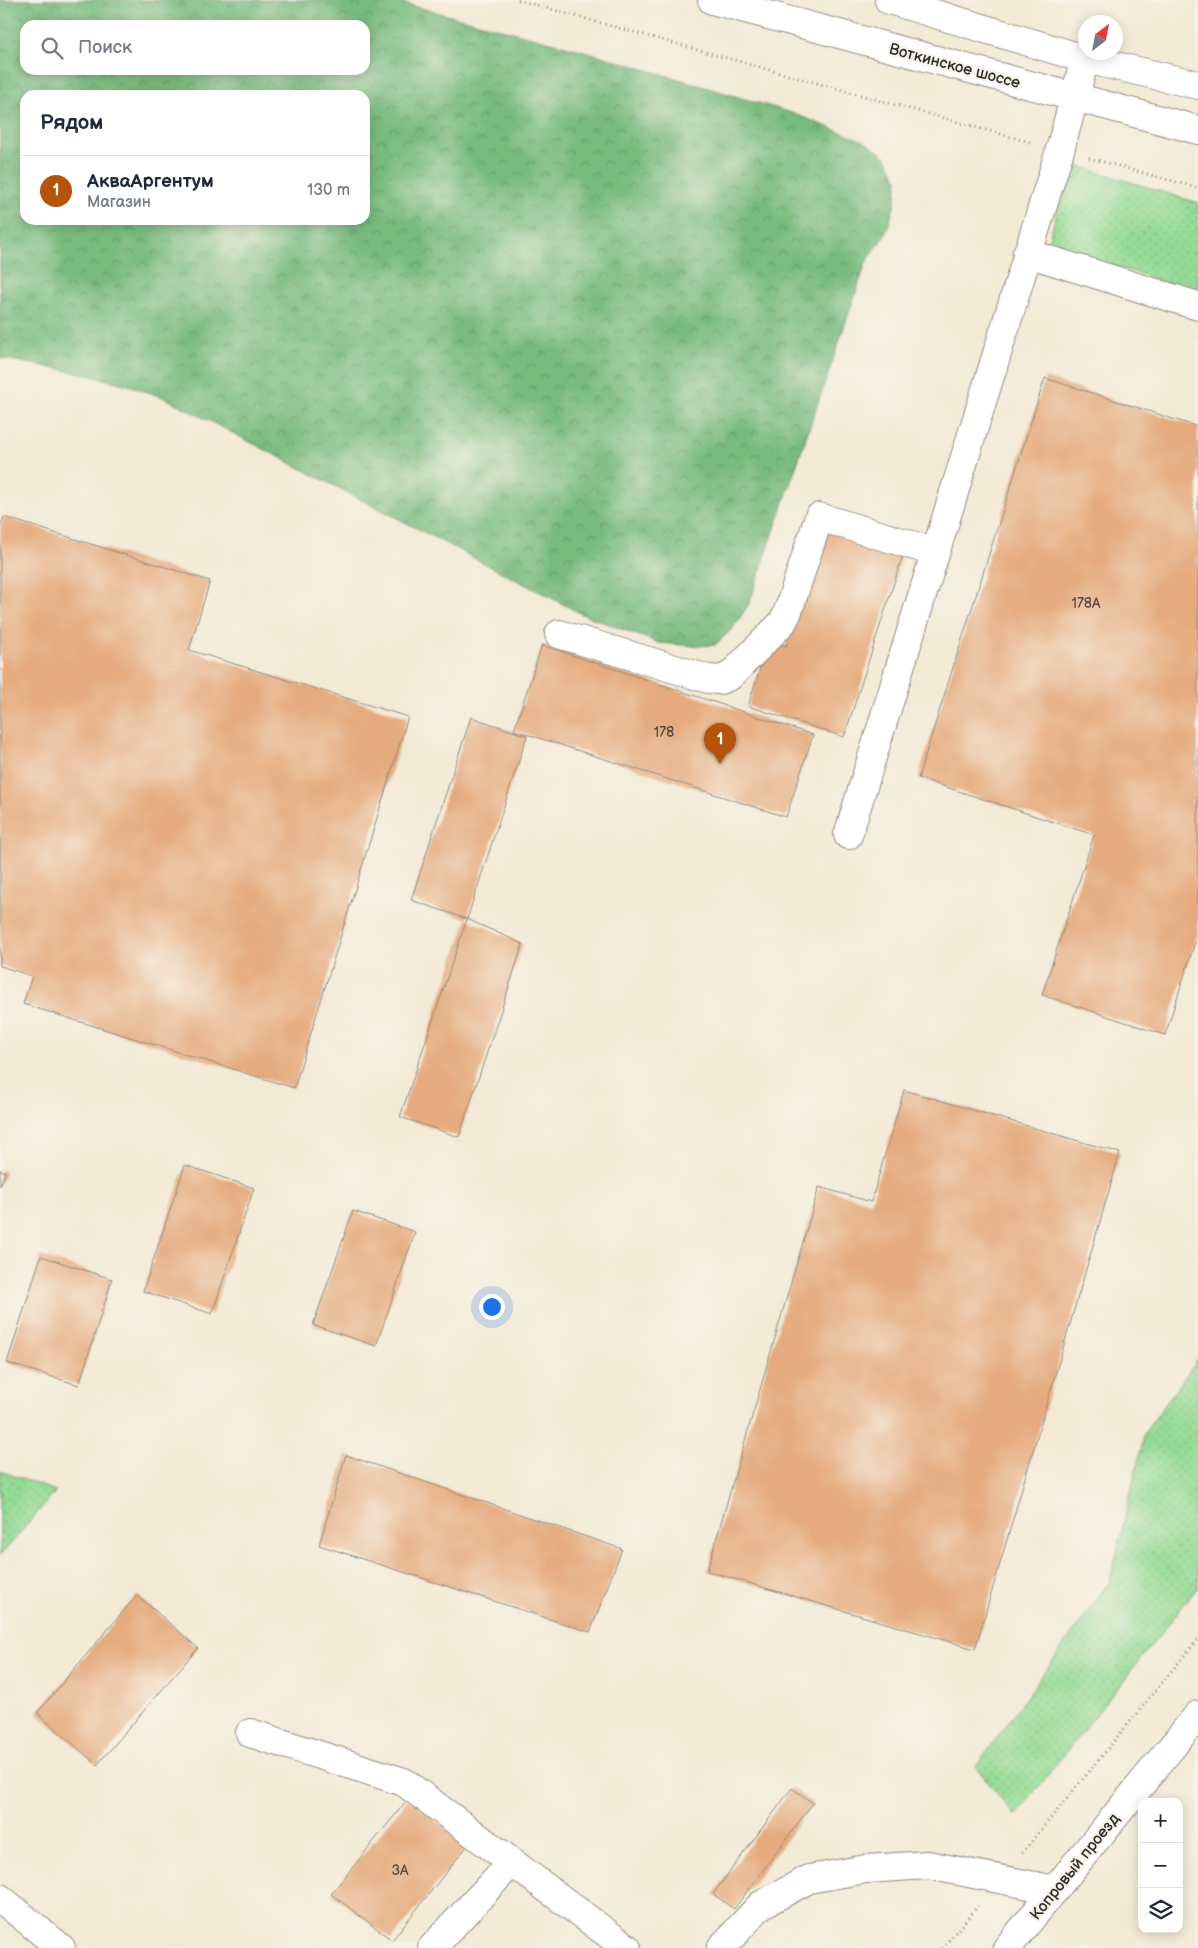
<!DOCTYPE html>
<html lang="ru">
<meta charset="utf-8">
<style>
:root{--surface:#fff;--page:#f6f6f7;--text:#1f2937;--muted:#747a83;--line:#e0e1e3;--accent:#b45309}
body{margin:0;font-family:"Balsamiq Sans",sans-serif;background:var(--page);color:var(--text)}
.controls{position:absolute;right:15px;bottom:15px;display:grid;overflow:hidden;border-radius:10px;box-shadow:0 2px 12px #0003}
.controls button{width:45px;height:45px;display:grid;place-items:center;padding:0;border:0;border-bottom:1px solid var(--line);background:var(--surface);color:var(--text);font:25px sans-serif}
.compass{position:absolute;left:1078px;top:15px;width:45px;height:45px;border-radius:50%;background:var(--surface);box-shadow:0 2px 12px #0003;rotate:32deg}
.you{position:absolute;left:491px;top:1306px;width:18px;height:18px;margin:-12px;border:4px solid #fff;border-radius:50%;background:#1a73e8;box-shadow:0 0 0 8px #1a73e833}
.badge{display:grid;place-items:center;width:32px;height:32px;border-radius:50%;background:var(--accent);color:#fff;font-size:16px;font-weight:700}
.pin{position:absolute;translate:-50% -41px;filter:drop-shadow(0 1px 2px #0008)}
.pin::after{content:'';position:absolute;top:26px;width:18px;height:15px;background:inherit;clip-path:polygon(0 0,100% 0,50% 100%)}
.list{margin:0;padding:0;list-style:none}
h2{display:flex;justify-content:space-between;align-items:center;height:65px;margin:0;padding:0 20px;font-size:21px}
h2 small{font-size:16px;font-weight:400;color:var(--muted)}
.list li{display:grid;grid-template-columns:32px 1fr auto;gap:15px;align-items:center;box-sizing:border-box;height:70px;padding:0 20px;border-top:1px solid var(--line)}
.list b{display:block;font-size:19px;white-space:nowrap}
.list p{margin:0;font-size:16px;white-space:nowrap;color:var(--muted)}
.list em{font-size:16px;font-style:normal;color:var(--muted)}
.icon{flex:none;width:28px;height:28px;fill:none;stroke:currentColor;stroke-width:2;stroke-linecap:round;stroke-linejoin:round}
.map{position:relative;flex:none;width:1198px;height:1948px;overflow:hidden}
.search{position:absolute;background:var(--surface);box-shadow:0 2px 12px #0003;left:20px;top:20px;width:350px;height:55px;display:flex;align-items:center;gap:12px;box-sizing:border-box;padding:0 18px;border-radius:15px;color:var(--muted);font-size:19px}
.panel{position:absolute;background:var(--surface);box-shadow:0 2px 12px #0003;left:20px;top:90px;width:350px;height:135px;border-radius:15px}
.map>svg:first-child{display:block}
.grass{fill:url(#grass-dots);stroke:#608360}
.forest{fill:url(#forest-crowns);stroke:#527354;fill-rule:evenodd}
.building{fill:#e5aa7d}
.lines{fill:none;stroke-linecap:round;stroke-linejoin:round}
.minor-casing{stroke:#8f8a80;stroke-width:30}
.major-casing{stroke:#8f8a80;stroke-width:30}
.path{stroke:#8f8a80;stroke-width:3;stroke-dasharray:1 4;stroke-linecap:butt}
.minor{stroke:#fff;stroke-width:28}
.major{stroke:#fff;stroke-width:28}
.labels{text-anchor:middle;stroke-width:4.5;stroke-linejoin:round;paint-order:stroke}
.number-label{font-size:14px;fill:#5a4b40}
.street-label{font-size:16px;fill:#2b2b2b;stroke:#f7f3e8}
</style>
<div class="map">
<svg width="1198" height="1948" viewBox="0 0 1198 1948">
<defs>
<pattern id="grass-dots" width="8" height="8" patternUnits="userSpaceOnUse" patternTransform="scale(1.25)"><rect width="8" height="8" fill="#95db95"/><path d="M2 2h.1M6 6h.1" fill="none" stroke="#81bc81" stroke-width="1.8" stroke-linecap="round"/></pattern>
<pattern id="forest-crowns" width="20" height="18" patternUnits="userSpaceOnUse" patternTransform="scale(1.25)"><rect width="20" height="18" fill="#78bb7e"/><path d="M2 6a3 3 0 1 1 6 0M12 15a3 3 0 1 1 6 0" fill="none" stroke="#639867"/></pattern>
</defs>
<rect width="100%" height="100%" fill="#f7f3e8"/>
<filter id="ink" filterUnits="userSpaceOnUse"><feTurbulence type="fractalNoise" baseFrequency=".02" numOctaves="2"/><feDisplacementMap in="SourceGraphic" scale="10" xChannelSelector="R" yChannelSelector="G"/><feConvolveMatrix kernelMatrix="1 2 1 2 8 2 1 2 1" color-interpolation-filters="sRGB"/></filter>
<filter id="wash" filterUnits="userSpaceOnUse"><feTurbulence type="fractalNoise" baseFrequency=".0096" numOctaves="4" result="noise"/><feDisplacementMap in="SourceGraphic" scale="20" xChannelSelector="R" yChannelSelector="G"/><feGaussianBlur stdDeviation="1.12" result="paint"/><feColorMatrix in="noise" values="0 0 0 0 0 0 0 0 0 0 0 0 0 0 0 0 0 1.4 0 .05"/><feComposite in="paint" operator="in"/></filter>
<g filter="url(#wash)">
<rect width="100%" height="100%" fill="#f3ead5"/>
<!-- grass -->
<g class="grass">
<path d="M1072,164l126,39v89l-151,-47z"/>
<path d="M1198,1359v228l-183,229 -39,-49 134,-186 35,-149z"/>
<path d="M0,1471l56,20 -56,65z"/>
</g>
<!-- forest -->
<path class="forest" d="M0,0h391l190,50 211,63 72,28 22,16 12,23 -3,24 -9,29 -20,30 -117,341 -16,24 -18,17 -21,1 -35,-3 -75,-28 -419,-217 -37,-13 -48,-12 -80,-15zM25,25h340v45h-340zM25,95h340v125h-340z"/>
<g id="blocks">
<!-- building -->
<g class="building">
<path d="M1045,378l153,49v506l-33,102 -123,-40 52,-160 -176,-57z"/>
<path d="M4,517l206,64 -21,69 219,67 -114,371 -271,-84 9,-28 -32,-10v-438z"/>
<path d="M823,529l80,26 -59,182 -96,-31 21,-65 17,5z"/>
<path d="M542,645l271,90 -27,82 -272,-87z"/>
<path d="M471,717l56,19 -60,183 -56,-19z"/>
<path d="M467,919l56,25 -64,193 -59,-20z"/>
<path d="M904,1090l216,63 -145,496 -268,-78 112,-384 52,15z"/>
<path d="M185,1165l69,23 -42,126 -69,-23z"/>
<path d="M0,1170l5,2 -5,14z"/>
<path d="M353,1211l62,21 -39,114 -63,-21z"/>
<path d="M41,1256l71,23 -33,106 -72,-22z"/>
<path d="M346,1455l276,94 -32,83 -271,-87z"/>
<path d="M137,1595l61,53 -101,117 -60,-52z"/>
<path d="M792,1788l21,15 -79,106 -21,-15z"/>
<path d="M408,1799l60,46 -76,95 -61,-46z"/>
</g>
</g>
</g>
<g filter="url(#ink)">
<use href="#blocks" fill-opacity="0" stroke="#8f8a80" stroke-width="1"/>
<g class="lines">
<defs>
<g id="minor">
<path d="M1027,253l171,53"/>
<path d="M559,634l149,45 12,1 10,-4 52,-53 5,-9 32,-97 116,35"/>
<path d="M848,835l212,-685 25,-91"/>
<path d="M250,1733l154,49 223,166"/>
<path d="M0,1898l61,50"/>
<path d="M432,1948l79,-85"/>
<path d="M721,1948l40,-43 48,-26 57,-10 62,-4 127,25"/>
</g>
<g id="major">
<path d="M712,0l486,130"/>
<path d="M889,0l196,59 113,26"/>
<path d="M1007,1948l191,-233"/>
</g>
</defs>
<!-- minor casing -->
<use href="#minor" class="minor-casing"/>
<!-- major casing -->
<use href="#major" class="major-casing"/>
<!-- path -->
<g class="path">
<path d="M518,0l515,143"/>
<path d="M1089,158l109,30"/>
<path d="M1022,1853l176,-214"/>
<path d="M942,1948l36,-42"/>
</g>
<!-- minor -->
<use href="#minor" class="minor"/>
<!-- major -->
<use href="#major" class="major"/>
</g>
</g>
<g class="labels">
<!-- number labels -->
<g class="number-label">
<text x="1086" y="608">178А</text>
<text x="664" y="737">178</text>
<text x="400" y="1875">3А</text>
</g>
<!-- street labels -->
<g class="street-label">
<text transform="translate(955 65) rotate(15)" y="6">Воткинское шоссе</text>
<text transform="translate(1074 1866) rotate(-51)" y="6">Копровый проезд</text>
</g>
</g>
</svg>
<div class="controls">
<button>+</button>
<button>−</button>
<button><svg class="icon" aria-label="layers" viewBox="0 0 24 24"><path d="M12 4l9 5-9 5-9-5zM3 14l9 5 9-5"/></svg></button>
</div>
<svg class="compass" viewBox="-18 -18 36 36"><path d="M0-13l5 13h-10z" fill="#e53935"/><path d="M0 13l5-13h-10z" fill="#747a83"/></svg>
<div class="you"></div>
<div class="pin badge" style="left:720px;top:764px">1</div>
<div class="search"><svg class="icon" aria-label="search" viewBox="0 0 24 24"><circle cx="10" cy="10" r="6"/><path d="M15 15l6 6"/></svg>Поиск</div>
<section class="panel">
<h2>Рядом<small></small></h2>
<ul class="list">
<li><span class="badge">1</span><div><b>АкваАргентум</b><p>Магазин</p></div><em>130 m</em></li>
</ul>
</section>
</div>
